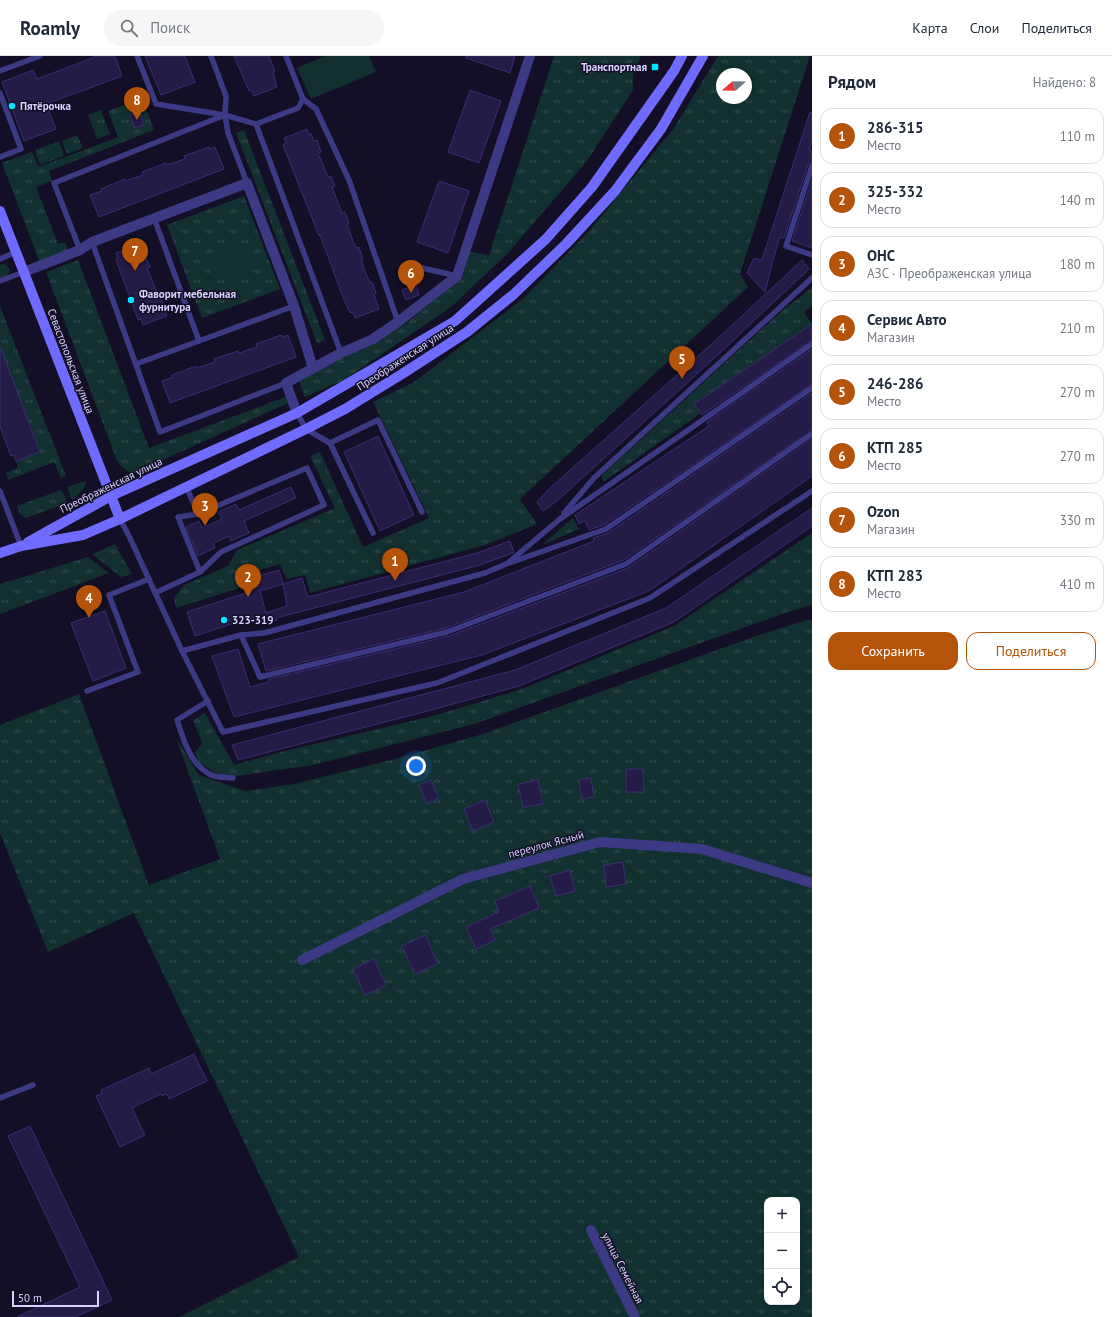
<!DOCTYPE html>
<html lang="ru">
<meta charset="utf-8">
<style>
:root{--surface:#fff;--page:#f6f6f7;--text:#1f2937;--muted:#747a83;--line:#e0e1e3;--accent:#b45309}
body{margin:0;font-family:"PT Sans",sans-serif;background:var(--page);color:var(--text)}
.controls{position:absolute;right:12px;bottom:12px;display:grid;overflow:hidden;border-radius:8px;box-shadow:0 1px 3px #0004}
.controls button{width:36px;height:36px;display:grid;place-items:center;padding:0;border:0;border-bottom:1px solid var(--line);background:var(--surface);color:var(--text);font:20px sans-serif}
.compass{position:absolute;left:716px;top:12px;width:36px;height:36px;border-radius:50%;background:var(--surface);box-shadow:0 1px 3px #0004;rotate:250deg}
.scale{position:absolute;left:12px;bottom:10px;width:87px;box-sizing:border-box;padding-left:4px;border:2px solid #d9d4ff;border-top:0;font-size:11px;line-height:14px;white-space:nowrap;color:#d9d4ff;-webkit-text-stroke:3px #130f26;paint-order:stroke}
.you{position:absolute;left:416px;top:710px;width:14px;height:14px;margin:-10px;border:3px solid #fff;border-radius:50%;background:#1a73e8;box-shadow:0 0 0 6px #1a73e833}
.badge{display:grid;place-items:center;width:26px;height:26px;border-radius:50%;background:var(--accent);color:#fff;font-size:13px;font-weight:700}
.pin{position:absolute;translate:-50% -33px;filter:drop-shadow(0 1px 2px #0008)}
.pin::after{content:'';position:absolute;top:21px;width:14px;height:12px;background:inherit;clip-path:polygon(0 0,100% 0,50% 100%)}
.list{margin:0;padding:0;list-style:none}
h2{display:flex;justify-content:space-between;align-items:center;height:52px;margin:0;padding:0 16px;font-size:17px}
h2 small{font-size:13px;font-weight:400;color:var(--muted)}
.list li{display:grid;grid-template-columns:26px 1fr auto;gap:12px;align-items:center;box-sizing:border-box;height:56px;margin:0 8px 8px;padding:0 8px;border:1px solid var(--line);border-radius:12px}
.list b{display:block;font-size:15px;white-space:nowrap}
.list p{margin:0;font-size:13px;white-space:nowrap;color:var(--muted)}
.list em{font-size:13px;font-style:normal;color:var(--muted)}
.actions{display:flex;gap:8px;padding:12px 16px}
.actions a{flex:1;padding:9px 0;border:1px solid var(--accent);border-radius:12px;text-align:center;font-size:14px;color:var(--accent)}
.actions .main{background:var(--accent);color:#fff}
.icon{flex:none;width:22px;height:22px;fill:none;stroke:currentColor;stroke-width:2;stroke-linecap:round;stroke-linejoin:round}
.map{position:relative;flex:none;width:812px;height:1261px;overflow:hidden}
header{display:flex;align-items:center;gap:24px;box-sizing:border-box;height:56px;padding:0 20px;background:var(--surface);border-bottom:1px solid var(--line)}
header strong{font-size:19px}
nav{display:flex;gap:22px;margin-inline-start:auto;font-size:14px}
.search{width:280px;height:36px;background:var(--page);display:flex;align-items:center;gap:10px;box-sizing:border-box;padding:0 14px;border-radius:22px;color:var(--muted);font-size:15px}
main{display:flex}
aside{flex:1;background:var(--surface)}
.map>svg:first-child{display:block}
.grass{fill:url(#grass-tufts);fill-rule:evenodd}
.pitch{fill:#12302f}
.building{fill:#241b47;stroke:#3b2d73;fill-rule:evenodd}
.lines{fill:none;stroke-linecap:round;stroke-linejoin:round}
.service{stroke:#3d3a85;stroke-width:5.5}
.minor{stroke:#3d3a85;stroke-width:10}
.secondary{stroke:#6f6bff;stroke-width:10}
.poi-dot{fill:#00e5ff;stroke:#130f26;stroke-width:1.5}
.labels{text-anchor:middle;stroke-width:3;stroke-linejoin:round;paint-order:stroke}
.poi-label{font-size:11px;font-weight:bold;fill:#d9d4ff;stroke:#130f26;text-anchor:start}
.street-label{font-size:11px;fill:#d9d4ff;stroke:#130f26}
</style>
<header>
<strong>Roamly</strong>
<div class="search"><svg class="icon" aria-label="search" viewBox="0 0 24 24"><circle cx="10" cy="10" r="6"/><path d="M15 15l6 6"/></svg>Поиск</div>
<nav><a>Карта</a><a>Слои</a><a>Поделиться</a></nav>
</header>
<main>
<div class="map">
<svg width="812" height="1261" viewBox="0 0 812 1261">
<defs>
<pattern id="grass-tufts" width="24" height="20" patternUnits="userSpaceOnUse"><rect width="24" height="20" fill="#12302f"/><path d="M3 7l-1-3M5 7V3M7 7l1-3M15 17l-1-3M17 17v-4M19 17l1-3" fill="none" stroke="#344d4e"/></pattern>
</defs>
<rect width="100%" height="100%" fill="#130f26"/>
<!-- grass -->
<g class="grass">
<path d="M554,0h87l-8,19v15l-46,71 -81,94 -55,52 -107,73 -39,17 -6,-16 105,-56 58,-47 8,-26 19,3z"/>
<path d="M718,0h92l-70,218 8,13 -228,212 17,25 -52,21 -175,48 -5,-18 -18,4 -7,-15 -37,11 3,11 -70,22 -2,-10 10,-13 44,-19 9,-16 98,-42 -25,-52 10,-4 43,95 66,-29 -56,-116 41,-20 110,-84 65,-67 85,-103zM722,18h24v24h-24z"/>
<path d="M142,42l12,32 -105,41 3,10 -16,6 22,57 7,-2 4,10 -29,11 -38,-100 30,-11 7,15 79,-30 -10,-26z"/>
<path d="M101,54l9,24 -13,5 -9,-24z"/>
<path d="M244,74l81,210 -8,3 -81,-210z"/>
<path d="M77,79l6,13 -16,6 -5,-13z"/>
<path d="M59,85l5,15 -24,9 -5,-15z"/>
<path d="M244,140l36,93 -78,29 -35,-93z"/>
<path d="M78,204l71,188 139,-52 2,6 -158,72 -9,-6 -6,-7 -71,-189z"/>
<path d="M3,208l4,1 3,6 -2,4 -8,3v-13z"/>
<path d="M812,232v18l-8,6 8,12 -118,80 7,9 -98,69 -1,-7 182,-166z"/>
<path d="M0,250l66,170 -5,2 -7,-16 -46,18 -2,-7 12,-5 -2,-7 24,-10 -11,-30 -3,1 -26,-73z"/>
<path d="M86,425c-1,8 -8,14 -14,19l-5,-13z"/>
<path d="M61,434l4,6 2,7 -41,15 -6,-4 -3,-8z"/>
<path d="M573,462l6,11 -37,16z"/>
<path d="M812,477v72l-27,8 -311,111 -161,41 -76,11 -19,-1 -19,-13 -4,-9 7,-10 -9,-23 12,-7 29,52 47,-13 152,-36 89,-27 152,-63z"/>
<path d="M115,488l17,30 -11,3 -29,-23z"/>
<path d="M88,501l21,16 -109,41v-30z"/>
<path d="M807,564h5v697h-633l120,-60 -165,-344 -86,39 -48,-119v-108l79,-31 70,191 71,-26 -44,-121 23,37 46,16 49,-7 101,-25 88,-25 276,-99zM767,1144h30v102h-30z"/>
</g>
<!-- pitch -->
<g class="pitch">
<path d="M325,0h44l7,16 -65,27 -14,-31z"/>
<path d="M249,188l8,21 -43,16 -8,-21z"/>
</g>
<!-- building -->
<g class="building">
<path d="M97,0h18l7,20 -76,28 10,25 -32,12 -22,-59 31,-12 4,9z"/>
<path d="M145,0h40l10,26 -34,13z"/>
<path d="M234,0h35l6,15 -2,1 4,15 -23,9 -3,-6 -2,1z"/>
<path d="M466,0h49l-5,17 -44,-15z"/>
<path d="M470,34l31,11 -22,62 -31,-11z"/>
<path d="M139,55l5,14 -10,3 -4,-13z"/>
<path d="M810,56l2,1v28l-3,9h3v12l-4,3 -24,73 -4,-1 -8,27 -7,28 -18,-19 7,-15 8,2z"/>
<path d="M307,73l2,5h2l3,7 3,-1 4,12 -3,1 10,24 3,-1 4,10 -3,1 10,26 3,-1 4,11 -2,1 6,17 3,7 3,-1 4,12 -2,1 5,14 4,9 2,-1 4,11 -2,1 5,15 -24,9 -2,-6 -3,1 -6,-13 -24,-65 -1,1 -36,-91 3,-2 -2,-5z"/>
<path d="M209,91l1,2 5,-2 9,22 -125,48 -9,-22 12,-4 -1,-2 24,-10v2l18,-6 -1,-3 24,-9 1,2 18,-6 -1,-3z"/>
<path d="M812,124v68l-20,-7z"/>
<path d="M439,125l30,10 -21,62 -31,-11z"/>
<path d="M140,188l10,23 -3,1 10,24 2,-1 8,25 -24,9 -2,-6 -3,1 -22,-60 2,-1 -2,-6z"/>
<path d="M802,204l7,9 -87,82 -165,150 -14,10 -6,-9 13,-14 165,-147z"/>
<path d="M416,229l3,10 -13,5 -4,-10z"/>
<path d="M812,268v16l-110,75 -8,-11z"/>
<path d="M281,279l1,2 6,-2 8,22 -126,46 -8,-22 11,-4 -1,-2 24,-9 1,2 18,-6 -1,-3 24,-8 1,2 18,-6 -1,-3z"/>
<path d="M0,293h1l39,103 -24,9 -2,-6 -3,1 -11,-29z"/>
<path d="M812,293v35l-208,141 -15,5 -4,-9 -6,3 -4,-9 134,-89 -2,-4z"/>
<path d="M812,337v37l-188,130 -178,68 -180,43 -8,-27 206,-52 130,-51 -1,-3 15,-5z"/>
<path d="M378,380l36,79 -34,16 -36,-79z"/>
<path d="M812,383v37l-163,115 -167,64 -248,62 -22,-61 26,-7 12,38 19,-5v-3l180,-43 179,-68z"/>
<path d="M291,431l5,11 -52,23 5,12 -18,8 -2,-5 -16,7 2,5 -17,8 -12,-29 13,-6 3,7 20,-9 -4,-7 18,-8 3,6z"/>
<path d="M812,452v18l-138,96 -155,64 -95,26 -186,48 -6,-15 283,-75 151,-62z"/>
<path d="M510,485l4,11 -1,1 -33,12 -204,53 1,2 -17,5 -1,-2 -4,1 -2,-7 -58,19 -8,-24 62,-20 -3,-12 33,-10 4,14 19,-6 6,19 169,-44zM283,528l4,22 -21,7 -6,-22z"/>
<path d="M105,555l21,57 -33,13 -22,-58z"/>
<path d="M626,713h17l1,23h-18z"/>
<path d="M591,722l3,19 -12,2 -3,-19z"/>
<path d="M431,724l8,18 -12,6 -8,-19z"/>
<path d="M538,724l5,24 -20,3 -5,-23z"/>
<path d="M485,744l9,22 -21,9 -9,-22z"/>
<path d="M623,806l3,22 -20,3 -2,-22z"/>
<path d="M570,814l5,21 -19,5 -6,-20z"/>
<path d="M530,830l9,22 -49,21 5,11 -19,9 -10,-22 33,-15 -4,-11z"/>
<path d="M425,879l13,29 -23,10 -13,-28z"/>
<path d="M374,903l12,26 -21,10 -12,-26z"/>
<path d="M194,998l13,27 -38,18 -2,-5 -5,2 -1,-2 -29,14 13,27 -25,12 -24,-51 6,-3 -1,-3 48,-22 2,6z"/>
<path d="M30,1070l82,174 -36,17h-59l63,-30 -72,-151z"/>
</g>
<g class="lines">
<!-- service -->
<g class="service">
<path d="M137,0l19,48 69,11 31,9 42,-16 5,-9 -17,-43"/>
<path d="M211,0l15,40 -1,19 3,18 19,50"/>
<path d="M0,15l40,-15"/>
<path d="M0,37l21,56 -21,8"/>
<path d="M303,43l13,10 33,71 49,142"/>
<path d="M256,68l85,229"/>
<path d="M812,110l-26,80 26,9"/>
<path d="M154,162l45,123 95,-35"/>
<path d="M92,186l68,190 126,-49"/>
<path d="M80,194l-26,-67 171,-68"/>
<path d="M0,203l16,-7"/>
<path d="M422,212l35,8"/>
<path d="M0,225l24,-9"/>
<path d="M136,308l63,-23"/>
<path d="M297,357l9,16 24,14"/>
<path d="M186,430l12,28"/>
<path d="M0,435l21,55"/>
<path d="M564,457l30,-35 218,-200"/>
<path d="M120,463l9,17 53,115 41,81 214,-49 213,-85 162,-107"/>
<path d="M373,477l-43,-90 48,-23 44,92"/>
<path d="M509,506l51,-43 252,-175"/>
<path d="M155,537l45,-21 -22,-55 20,-3 109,-46 17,37 -103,47 -21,20"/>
<path d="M241,579l23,-2 221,-60 21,-9 100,-35 206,-141"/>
<path d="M182,595l59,-16 19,42 187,-45 179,-68 186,-130"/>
<path d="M87,635l51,-19 -29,-77 40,-16"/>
<path d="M208,645l-31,19c7,21 13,44 34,55 6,3 16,2 22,3"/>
<path d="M0,1042l33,-13"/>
</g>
<!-- minor -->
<g class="minor">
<path d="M24,216l56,-22 12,-8 155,-59 47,123 19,62"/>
<path d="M297,357l-11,-30 55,-30 32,-14 25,-17 59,-46 73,-220"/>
<path d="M302,904l161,-81 137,-37 102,7 110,34"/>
<path d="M591,1174l44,87"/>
</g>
<!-- secondary -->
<g class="secondary">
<path d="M0,155l120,308"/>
<path d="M28,486l83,-46 186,-83 158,-92 91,-82 46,-52 82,-116 8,-15"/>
<path d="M0,497l21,-7 62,-11 37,-16 186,-90 39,-20 57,-35 65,-42 47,-38 52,-50 49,-53 46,-62 42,-73"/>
</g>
</g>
<!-- markers -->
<g class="poi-dot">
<rect x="651" y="7" width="8" height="8" rx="2"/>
<circle cx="12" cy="50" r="4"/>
<circle cx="131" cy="244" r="4"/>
<circle cx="224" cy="564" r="4"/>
</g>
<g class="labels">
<!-- poi labels -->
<g class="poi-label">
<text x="647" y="15" text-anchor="end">Транспортная</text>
<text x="20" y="54">Пятёрочка</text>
<text x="139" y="242">Фаворит мебельная<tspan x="139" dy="13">фурнитура</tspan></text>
<text x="232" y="568">323-319</text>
</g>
<!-- street labels -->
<g class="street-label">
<text transform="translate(405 301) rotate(-33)" y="4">Преображенская улица</text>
<text transform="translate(71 305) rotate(69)" y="4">Севастопольская улица</text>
<text transform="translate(111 429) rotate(-26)" y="4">Преображенская улица</text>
<text transform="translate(546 788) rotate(-15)" y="4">переулок Ясный</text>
<text transform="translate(623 1212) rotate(63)" y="4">улица Семейная</text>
</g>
</g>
</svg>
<div class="controls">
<button>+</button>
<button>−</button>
<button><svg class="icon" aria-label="locate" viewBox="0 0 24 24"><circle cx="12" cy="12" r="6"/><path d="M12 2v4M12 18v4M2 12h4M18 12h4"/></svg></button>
</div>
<svg class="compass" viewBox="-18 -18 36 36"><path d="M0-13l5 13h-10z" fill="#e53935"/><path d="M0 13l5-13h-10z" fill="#747a83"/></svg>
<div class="scale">50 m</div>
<div class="you"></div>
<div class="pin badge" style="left:395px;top:525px">1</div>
<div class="pin badge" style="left:248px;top:541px">2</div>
<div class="pin badge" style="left:205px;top:470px">3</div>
<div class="pin badge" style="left:89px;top:562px">4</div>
<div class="pin badge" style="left:682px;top:323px">5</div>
<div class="pin badge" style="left:411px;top:237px">6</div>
<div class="pin badge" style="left:135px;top:215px">7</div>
<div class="pin badge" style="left:137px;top:64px">8</div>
</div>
<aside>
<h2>Рядом<small>Найдено: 8</small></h2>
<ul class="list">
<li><span class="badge">1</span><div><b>286-315</b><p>Место</p></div><em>110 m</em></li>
<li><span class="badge">2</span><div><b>325-332</b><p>Место</p></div><em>140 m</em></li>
<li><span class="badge">3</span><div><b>ОНС</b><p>АЗС · Преображенская улица</p></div><em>180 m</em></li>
<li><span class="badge">4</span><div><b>Сервис Авто</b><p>Магазин</p></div><em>210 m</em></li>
<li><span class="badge">5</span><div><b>246-286</b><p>Место</p></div><em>270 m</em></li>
<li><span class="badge">6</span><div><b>КТП 285</b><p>Место</p></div><em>270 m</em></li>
<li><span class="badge">7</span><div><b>Ozon</b><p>Магазин</p></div><em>330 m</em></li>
<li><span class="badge">8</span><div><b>КТП 283</b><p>Место</p></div><em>410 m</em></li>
</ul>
<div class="actions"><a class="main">Сохранить</a><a>Поделиться</a></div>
</aside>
</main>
